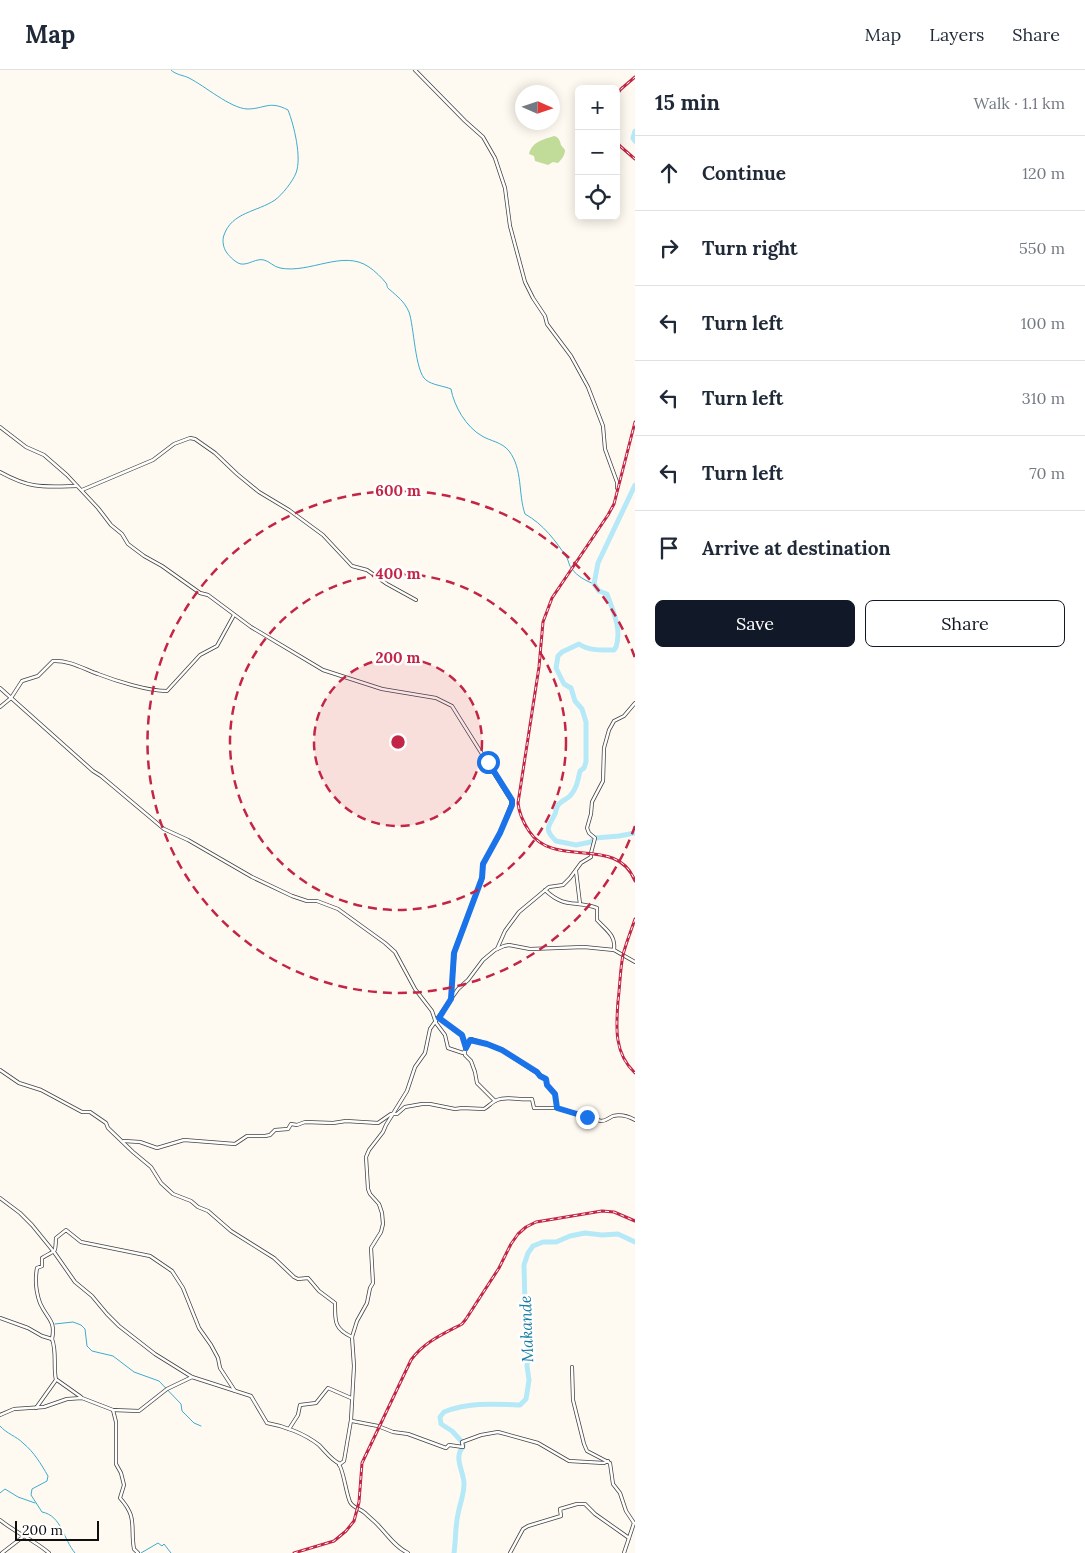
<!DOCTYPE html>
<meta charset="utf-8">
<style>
:root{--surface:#fff;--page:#f6f6f7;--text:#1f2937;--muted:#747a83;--line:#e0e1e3;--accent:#111827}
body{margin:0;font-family:Lora,serif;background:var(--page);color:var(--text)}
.controls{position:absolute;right:15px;top:15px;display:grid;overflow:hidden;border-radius:8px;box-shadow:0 2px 12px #0003}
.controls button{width:45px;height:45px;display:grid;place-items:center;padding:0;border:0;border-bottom:1px solid var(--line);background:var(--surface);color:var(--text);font:25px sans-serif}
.compass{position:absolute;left:515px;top:15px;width:45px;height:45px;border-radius:50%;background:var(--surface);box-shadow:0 2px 12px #0003;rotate:93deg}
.scale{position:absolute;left:15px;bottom:12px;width:84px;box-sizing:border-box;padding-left:5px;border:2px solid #0f0f0f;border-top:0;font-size:14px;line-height:18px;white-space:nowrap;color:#0f0f0f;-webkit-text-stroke:4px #fff;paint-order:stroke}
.stop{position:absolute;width:15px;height:15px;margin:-11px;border:4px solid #1a73e8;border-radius:50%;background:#fff}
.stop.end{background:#1a73e8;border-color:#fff;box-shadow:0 1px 5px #0008}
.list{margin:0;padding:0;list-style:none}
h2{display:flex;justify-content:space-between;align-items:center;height:65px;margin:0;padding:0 20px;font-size:21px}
h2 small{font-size:16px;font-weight:400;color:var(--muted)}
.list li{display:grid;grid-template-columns:32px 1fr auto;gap:15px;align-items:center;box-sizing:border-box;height:75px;padding:0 20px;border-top:1px solid var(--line)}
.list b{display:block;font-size:19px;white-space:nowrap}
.list em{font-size:16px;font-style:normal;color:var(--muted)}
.actions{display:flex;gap:10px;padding:15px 20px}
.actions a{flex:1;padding:11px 0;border:1px solid var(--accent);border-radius:8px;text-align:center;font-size:18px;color:var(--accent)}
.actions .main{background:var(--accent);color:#fff}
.icon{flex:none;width:28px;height:28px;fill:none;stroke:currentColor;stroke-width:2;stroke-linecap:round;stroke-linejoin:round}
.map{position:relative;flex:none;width:635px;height:1483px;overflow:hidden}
header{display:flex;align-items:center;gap:30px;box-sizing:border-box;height:70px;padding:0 25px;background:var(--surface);border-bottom:1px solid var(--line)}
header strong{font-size:24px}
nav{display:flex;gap:28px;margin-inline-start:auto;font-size:18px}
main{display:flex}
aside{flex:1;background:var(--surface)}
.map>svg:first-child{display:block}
.forest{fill:#c1db99}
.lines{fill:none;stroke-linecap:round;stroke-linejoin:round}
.stream{stroke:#3caccf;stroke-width:1}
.river{stroke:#b6e9f7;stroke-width:5}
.street-casing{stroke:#424242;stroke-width:4}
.street{stroke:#fff;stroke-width:2.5}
.rail-casing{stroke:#c22545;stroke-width:3}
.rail{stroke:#fff;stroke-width:1;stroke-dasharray:4;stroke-linecap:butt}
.route{stroke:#1a73e8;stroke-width:6}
.ring{fill:none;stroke:#c22545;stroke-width:2.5;stroke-dasharray:9 6}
.labels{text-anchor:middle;stroke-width:5;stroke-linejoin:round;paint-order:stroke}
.water-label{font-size:16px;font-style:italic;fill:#167ca3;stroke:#fff}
.centre{fill:#c22545;stroke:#fff;stroke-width:2.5}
.ring-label{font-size:15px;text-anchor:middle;font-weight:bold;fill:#c22545;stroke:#fff;stroke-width:5;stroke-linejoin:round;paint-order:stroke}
</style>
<header>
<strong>Map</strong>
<nav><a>Map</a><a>Layers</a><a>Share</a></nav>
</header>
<main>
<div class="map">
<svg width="635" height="1483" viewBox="0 0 635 1483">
<rect width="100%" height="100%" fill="#fffaf1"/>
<!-- forest -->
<path class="forest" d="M554,66c5,1 6,5 7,9l4,5c0,5 -3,9 -7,13l-5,-1 -5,3 -13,-4 -1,-5 -5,-2c3,-12 13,-14 25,-18z"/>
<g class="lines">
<!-- stream -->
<g class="stream">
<path d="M171,0c5,5 12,5 18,8 16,8 41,30 58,31 18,0 22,-9 41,1 6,15 14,48 8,63 -3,8 -14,22 -21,27 -18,12 -43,12 -51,35 -2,5 -1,13 3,18 3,4 9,10 14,11 8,1 15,-6 23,-4 5,1 10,7 16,8 30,6 63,-19 89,-1 6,4 13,11 17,16 2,3 0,4 3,6 9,8 15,12 20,23 5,14 6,60 17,68 6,5 18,6 25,9 3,17 15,38 31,47 8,5 20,6 27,15 14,18 9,43 16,63 18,10 31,27 42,44 2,4 2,8 5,11 5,7 14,12 22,15"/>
<path d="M55,1254l18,-2 8,3 4,4 2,17 5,5 21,5 21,16 25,9 22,23 1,7 12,12 7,3"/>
<path d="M0,1356c7,8 16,10 23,17 11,9 18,21 25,33l-1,5 -15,8 -1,6 11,17c20,4 21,27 33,41"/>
<path d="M0,1423l5,-4 13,8 17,6"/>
<path d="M141,1483l17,-10 4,3 2,-2 7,9"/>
</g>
<!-- river -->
<g class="river">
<path d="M635,61l-2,7 2,3"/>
<path d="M635,415l-37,78 -4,21 5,7 8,3c6,17 15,35 9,53l-2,3c-12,0 -25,1 -35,-6l-17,8 -4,4 -2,12 8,16 7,4 4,13 7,8 4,13v40l-2,6 -4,3c-2,9 -3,17 -10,25 -3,3 -7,4 -10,7 -4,3 -3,6 -5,11 -6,13 -12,14 1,27l20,4 15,-3 4,-4 24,-2 16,-3"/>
<path d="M454,1483c2,-13 1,-26 4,-39 2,-11 6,-19 6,-30 0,-13 -11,-26 -1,-37v-4l-11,-12 -11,-7 -1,-7 4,-5c25,-10 50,-8 76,-7l6,-6 1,-6 2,-13 -2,-14 3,-28v-13l-5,-19 -1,-41 4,-12 5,-7 10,-4h13l14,-6 15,-3 17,2 16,-1 17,8"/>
</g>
<defs>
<g id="street">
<path d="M415,0l50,51 18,16 12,21 10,30 5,38 15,56 8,16 12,18 2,8 24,32 17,31 15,39 2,23 12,33v6"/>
<path d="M0,357l26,20 18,8 23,20 31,33 13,17 11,9 6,10 16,12 18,10 38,27 8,2 43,32 72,43 59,19 54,9 16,8 60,96 -12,31 -17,31 -1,13 -27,72 -4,49"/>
<path d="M0,402c31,17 42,15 77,14"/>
<path d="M82,420l71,-30 21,-16 16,-6 5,1 20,14 22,21 22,18 30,18 34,25 29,31 15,4 20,14 29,16"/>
<path d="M0,618l93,83 8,5 63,53 24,11 64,37 40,19 15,5h10l21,8 47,34 10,9 20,37 17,22 4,12 9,12 3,13 15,5 2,-2 6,-12 16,5 15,6 44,29 1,6 8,9 2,14"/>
<path d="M0,637l11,-9 11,-17 16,-5 15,-15c16,-1 31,8 45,13 18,7 50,17 69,17l33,-36 17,-9 17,-31"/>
<path d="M576,801l4,33"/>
<path d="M545,820c20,19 29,10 52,18v12c9,10 19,15 17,30"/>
<path d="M497,879l8,-18 14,-19 30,-25 14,-2 7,-7 11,-15 10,-6v-4l4,-15 -6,-5 -2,-5 4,-14 1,-12 11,-21 1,-33 5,-18 5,-9 10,-5 11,-13"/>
<path d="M439,948l23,17 4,13"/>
<path d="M465,981v4l6,6 4,11 2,11 18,18"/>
<path d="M0,1000l19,13 22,7 41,22h8l16,11 2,5 25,24 18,15 10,16 12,11 18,7 7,6 10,4 23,20 43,27 20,19 4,2 10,-1 11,13 16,12c0,18 -1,26 17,34"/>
<path d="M124,1071l16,1 17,6 27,-8 51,4 12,-8h18l5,-1 5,-5 13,-1 3,-5 6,1 8,-3 28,1 13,-2 32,2 13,-9h6l8,-7 17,-3h8l25,5 7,-1 22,1c4,-2 8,-7 13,-9 11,-5 23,1 35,-1l2,9h23l44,13c6,0 7,-3 12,-5 8,-2 15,0 22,4"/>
<path d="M0,1128l20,15 12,12 22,27 21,30 17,14 15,18 12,12 36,28 37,23 59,19 16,27c18,3 38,11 52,22 7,7 12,15 21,19l4,-3 7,-41 3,-54 -2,-29 5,-16 10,-18 3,-15 3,-5 -2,-35 10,-16 2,-8 -1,-11 -3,-9 -9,-10 -2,-5 -2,-32 3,-7 14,-18 3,-7 21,-34 8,-24 10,-14 5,-24 28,-40 10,-9 15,-20 12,-10 9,-4 5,-1 21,4 54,-2 30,3 21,12"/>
<path d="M0,1248l28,10 14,8 10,3c5,13 1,27 4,41l-20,28"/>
<path d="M52,1269c4,-19 -5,-20 -12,-36 -4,-11 -5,-24 -3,-35l5,-2v-8c15,-9 13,-4 14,-20l10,-8 15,12 69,14 22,15 11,17 16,40 12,17 7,13 2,10 15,23"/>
<path d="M572,1297l1,33 11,44 3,7 23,12 3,21 7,9 6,18 8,12 -10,30"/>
<path d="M57,1310l24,17"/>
<path d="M113,1340l3,12v42l5,9 3,12 -4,13c18,20 10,28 14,51l4,4"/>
<path d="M0,1345l14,-6 30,-2 23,-8 15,-1 31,12 26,1 28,-22 25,-12"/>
<path d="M352,1351l26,5 15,6 15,2 38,14 3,-3 14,2 -1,-5 19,-7 17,-3 40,11 31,18 35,2 4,-2"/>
<path d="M289,1359l9,-14 2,-10 16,-2 12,-15 23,10"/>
<path d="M339,1395c4,3 7,28 11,37 4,7 10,6 15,11 4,4 8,7 12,11 10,10 18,23 31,29"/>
<path d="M0,1450c16,13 34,20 49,33"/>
<path d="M2,1483l22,-17"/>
<path d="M510,1483l13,-24 5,-3 33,-10 -1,-7 17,-5h8l10,10 34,24"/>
</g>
</defs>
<!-- street casing -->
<use href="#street" class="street-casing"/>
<!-- street -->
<use href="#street" class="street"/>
<defs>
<g id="rail">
<path d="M616,26l5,-7 14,-12"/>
<path d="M616,70l4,6 15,13"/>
<path d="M635,352l-21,82 -6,11 -56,83 -9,24 -4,45 -21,136c1,10 5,19 11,28 25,39 88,3 106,50"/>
<path d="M635,849c-4,12 -9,24 -12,36 -3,15 -3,31 -5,46 -2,27 -4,52 17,72"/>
<path d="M294,1483l40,-12 12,-10 8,-10 5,-19 3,-39 49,-103c13,-18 32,-26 51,-36l4,-5 33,-51 12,-24 7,-10 8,-7 10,-5 66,-11 12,1 21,9"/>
</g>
</defs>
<!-- rail casing -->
<use href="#rail" class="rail-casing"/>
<!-- rail -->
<use href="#rail" class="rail"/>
</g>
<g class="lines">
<!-- route -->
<path class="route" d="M488,692l24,38v5l-12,28 -17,31 -1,14 -28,75 -3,46 -12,19 23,17 4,13 4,-8 17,4 15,6 35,22 3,4 6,3 1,6 8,9 2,14 30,9"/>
</g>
<!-- distance rings -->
<circle cx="398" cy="672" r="84" fill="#c22545" fill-opacity=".12"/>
<g class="ring">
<circle cx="398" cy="672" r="84"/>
<circle cx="398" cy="672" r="168"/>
<path d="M635 756A251 251 0 1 1 635 588"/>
</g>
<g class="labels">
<!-- water labels -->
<g class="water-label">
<text transform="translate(526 1259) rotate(-92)" y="6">Makande</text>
</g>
</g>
<circle cx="398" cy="672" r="8" class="centre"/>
<g class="ring-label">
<text x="398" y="426">600 m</text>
<text x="398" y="509">400 m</text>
<text x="398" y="593">200 m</text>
</g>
</svg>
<div class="controls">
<button>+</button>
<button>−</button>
<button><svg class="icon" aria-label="locate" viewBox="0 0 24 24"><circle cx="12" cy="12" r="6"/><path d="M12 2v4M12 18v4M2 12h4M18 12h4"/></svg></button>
</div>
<svg class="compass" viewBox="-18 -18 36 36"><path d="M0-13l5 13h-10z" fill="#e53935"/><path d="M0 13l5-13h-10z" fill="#747a83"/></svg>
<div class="scale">200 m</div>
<div class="stop" style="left:488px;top:692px"></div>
<div class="stop end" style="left:587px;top:1047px"></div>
</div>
<aside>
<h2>15 min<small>Walk · 1.1 km</small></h2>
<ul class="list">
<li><svg class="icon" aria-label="ahead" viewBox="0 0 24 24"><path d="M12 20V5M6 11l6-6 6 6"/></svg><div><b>Continue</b></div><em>120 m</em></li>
<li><svg class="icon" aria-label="right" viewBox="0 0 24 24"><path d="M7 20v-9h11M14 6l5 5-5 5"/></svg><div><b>Turn right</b></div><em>550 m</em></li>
<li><svg class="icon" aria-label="left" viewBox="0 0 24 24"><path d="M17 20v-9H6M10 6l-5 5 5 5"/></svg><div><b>Turn left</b></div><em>100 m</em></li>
<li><svg class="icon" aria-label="left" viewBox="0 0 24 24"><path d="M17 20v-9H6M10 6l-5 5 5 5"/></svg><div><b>Turn left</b></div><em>310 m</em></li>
<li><svg class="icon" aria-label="left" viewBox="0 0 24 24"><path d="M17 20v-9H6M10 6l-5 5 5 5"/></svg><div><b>Turn left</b></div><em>70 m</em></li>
<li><svg class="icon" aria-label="arrive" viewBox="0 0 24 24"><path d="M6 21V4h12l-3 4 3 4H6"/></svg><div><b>Arrive at destination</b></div></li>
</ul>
<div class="actions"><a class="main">Save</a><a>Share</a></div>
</aside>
</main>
